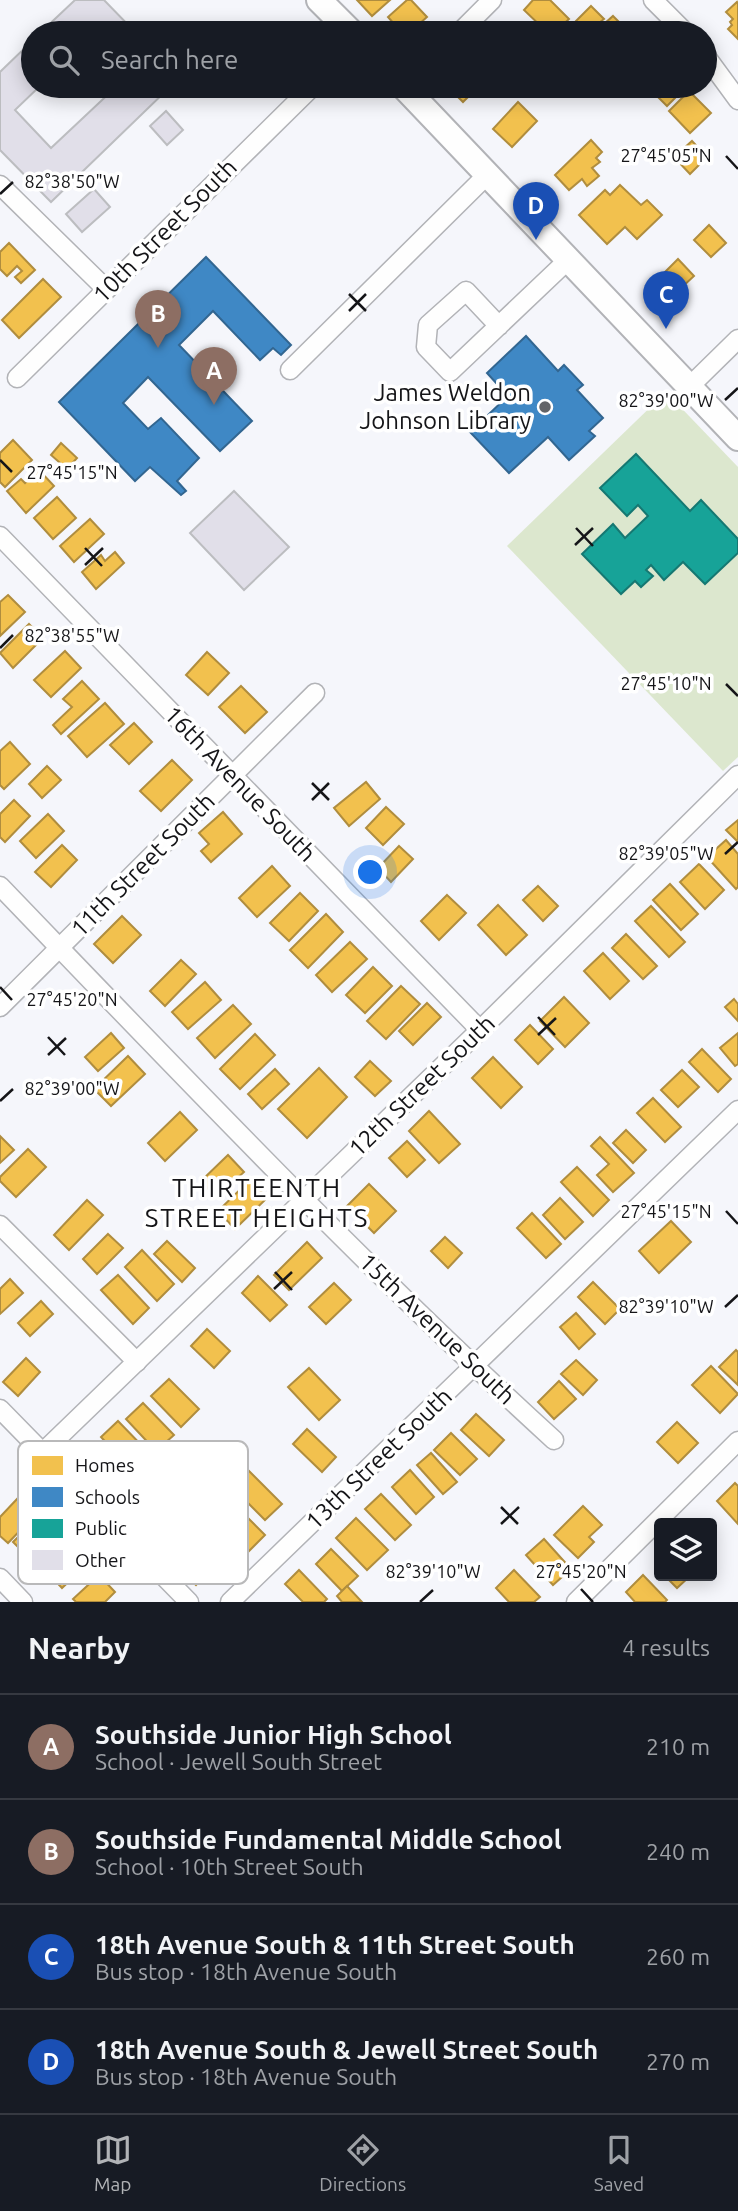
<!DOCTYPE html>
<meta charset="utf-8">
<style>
:root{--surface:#171b24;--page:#20242c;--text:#f1f3f6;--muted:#9ea1a6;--line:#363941;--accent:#b1b3b6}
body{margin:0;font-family:Ubuntu,sans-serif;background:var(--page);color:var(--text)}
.controls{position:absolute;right:21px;bottom:21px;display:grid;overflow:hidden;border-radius:7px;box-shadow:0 4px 18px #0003}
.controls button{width:63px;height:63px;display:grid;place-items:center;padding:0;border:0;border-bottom:2px solid var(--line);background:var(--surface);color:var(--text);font:35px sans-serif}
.you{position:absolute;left:371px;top:873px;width:24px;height:24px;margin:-18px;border:5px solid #fff;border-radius:50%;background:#1a73e8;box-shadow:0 0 0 10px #1a73e833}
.badge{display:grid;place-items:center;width:46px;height:46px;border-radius:50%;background:var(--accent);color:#fff;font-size:23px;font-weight:700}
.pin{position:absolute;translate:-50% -58px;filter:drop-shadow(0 2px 4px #0008)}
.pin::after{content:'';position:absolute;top:37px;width:24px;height:21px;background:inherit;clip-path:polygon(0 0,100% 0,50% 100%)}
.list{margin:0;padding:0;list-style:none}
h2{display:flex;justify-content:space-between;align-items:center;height:91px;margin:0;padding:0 28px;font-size:30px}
h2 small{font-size:23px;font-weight:400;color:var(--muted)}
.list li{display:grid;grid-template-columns:46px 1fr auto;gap:21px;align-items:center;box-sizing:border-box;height:105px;padding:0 28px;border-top:2px solid var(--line)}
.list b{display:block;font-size:26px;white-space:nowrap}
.list p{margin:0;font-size:23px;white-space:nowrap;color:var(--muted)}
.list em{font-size:23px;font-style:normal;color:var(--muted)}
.icon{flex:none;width:38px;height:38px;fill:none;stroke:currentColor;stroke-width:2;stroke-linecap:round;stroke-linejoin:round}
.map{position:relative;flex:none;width:738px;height:1602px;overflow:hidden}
.search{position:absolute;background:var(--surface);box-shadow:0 4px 18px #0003;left:21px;right:21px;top:21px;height:77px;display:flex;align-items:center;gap:18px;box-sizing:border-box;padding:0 24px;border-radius:38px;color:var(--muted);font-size:26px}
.sheet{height:511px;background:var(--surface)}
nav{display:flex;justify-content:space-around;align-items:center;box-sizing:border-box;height:98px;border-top:2px solid var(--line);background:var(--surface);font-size:19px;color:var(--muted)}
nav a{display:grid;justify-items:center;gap:4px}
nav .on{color:var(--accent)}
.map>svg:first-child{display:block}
.green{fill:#dce7ce}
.homes{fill:#f2c14e;stroke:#b08d3e;stroke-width:2}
.schools{fill:#3f88c5;stroke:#326691;stroke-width:2}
.public{fill:#17a398;stroke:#167872;stroke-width:2}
.building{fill:#e1dfe9;stroke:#bcbdc0;stroke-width:2}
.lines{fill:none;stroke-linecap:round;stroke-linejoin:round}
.street-casing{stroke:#b2b3b7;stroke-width:21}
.secondary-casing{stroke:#b2b3b7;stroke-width:28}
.street{stroke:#fefefe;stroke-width:18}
.secondary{stroke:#fefefe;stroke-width:24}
.ticks{fill:none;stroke:#151518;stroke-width:2.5}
.poi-dot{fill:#636467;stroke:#fff;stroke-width:2.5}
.labels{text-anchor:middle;stroke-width:7;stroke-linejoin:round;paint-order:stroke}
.street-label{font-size:24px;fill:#151518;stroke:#fff}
.poi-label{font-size:24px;fill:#151518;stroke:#fff;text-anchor:end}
.neighbourhood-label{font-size:26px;letter-spacing:2px;fill:#151518;stroke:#fff}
.key{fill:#fff;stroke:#b9b9ba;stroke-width:2}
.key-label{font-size:19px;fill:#151518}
.ticks-label{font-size:18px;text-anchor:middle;fill:#151518;stroke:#fff;stroke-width:7;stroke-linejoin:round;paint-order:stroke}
</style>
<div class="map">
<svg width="738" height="1602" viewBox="0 0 738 1602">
<rect width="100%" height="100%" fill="#f5f6fb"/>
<!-- green -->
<path class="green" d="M666,392l72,75v290l-15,14 -216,-225z"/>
<!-- homes -->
<g class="homes">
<path d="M357,0h33l-18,16z"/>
<path d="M407,0h4l16,17 -18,16h-7l-14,-16z"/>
<path d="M533,0h17l19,19 -15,14h-6l-24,-23z"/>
<path d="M737,2l1,2v35l-10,-10 4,-4 -2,-3 3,-3 -7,-7z"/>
<path d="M591,6l13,13 -18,14 -11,-11z"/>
<path d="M613,16l17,17h-36z"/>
<path d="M447,86h32l-16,16z"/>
<path d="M647,86h40l-20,20z"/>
<path d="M689,91l22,22 -21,20 -21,-22z"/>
<path d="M518,102l19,19 -25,26 -19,-18z"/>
<path d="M591,140l11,12 -6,6 4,4 -8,6 7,8 -12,10 -5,-7 -13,11 -14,-15z"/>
<path d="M692,141l15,16 -17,17 -16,-17z"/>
<path d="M620,185l21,20 6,-5 15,15 -25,24 -12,-12 -18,17 -28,-29 26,-25 5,5z"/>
<path d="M709,225l17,18 -15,14 -17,-17z"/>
<path d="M9,243l26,27 -14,13 -6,-6 7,-6 -5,-5 -10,10 -7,-7v-17z"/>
<path d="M678,259l16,17 -26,24 -15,-16z"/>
<path d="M43,279l18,18 -42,41 -17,-18z"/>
<path d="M13,440l19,20 -27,27 -5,-5v-29z"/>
<path d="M61,443l16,15 -10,11 -16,-14z"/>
<path d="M39,470l15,16 -28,27 -19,-22 14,-12 4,4z"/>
<path d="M57,497l19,21 -23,21 -19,-21z"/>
<path d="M90,519l14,15 -30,28 -14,-16z"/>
<path d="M115,552l9,11 -28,26 -14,-17 19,-17 4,6z"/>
<path d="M8,595l17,17 -25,24v-34z"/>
<path d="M29,624l14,14 -30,30 -13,-15z"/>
<path d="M65,651l16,17 -30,29 -17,-17z"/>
<path d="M207,652l22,21 -21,22 -22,-20z"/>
<path d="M82,681l17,18 -38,35 -8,-9 19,-18 -9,-8z"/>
<path d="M241,686l26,26 -22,21 -26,-26z"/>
<path d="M105,703l19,21 -37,33 -19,-21z"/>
<path d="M134,723l18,19 -23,22 -19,-19z"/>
<path d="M10,742l20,22 -26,25 -4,-4v-34z"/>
<path d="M172,760l20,20 -31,31 -21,-20z"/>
<path d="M47,766l14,14 -19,18 -13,-14z"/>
<path d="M366,782l14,17 -31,27 -15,-18z"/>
<path d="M14,800l16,16 -25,26 -5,-5v-23z"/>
<path d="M386,807l18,17 -21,21 -17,-17z"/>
<path d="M223,812l19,22 -31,28 -10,-11 8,-7 -10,-11z"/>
<path d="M48,814l16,17 -28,27 -16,-17z"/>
<path d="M738,820v22l-12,-12z"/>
<path d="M726,840l12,14v33l-2,2 -29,-32z"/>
<path d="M62,845l15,15 -26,27 -16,-15z"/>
<path d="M399,846l14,13 -22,23 -13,-14z"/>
<path d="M699,864l25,26 -19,19 -25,-27z"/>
<path d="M272,866l18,20 -33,31 -18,-19z"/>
<path d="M670,884l28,30 -17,16 -28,-30z"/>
<path d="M538,886l20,20 -15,15 -20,-21z"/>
<path d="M300,893l18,18 -29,30 -19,-18z"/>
<path d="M447,895l19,18 -27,27 -18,-19z"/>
<path d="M498,905l29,30 -21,20 -28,-30z"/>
<path d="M651,906l34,36 -16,15 -34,-36z"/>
<path d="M326,914l17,18 -35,36 -18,-18z"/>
<path d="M122,916l19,19 -28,28 -19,-19z"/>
<path d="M626,934l31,32 -14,13 -31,-31z"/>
<path d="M350,942l17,17 -35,33 -16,-17z"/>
<path d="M603,953l26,28 -19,18 -26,-28z"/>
<path d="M181,960l15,14 -31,32 -15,-15z"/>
<path d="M373,967l19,19 -27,27 -19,-18z"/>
<path d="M205,982l16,18 -33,29 -16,-17z"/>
<path d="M401,986l19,18 -34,35 -19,-18z"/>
<path d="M564,997l25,26 -24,24 -25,-26z"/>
<path d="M734,999l4,5v17l-13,-14z"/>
<path d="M427,1003l14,14 -28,28 -14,-14z"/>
<path d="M233,1005l18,19 -36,34 -18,-20z"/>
<path d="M530,1025l23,24 -15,15 -23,-24z"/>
<path d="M111,1033l13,15 -26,23 -13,-14z"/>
<path d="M738,1033v31l-3,2 -15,-18z"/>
<path d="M255,1034l20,21 -35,34 -20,-20z"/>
<path d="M702,1049l29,30 -13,13 -29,-30z"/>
<path d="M128,1056l17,18 -34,32 -17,-17z"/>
<path d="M493,1057l29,30 -21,21 -29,-30z"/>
<path d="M370,1061l21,20 -16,15 -20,-19z"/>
<path d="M319,1068l28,29 -40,41 -29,-29z"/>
<path d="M275,1069l14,15 -27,25 -14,-15z"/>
<path d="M682,1070l17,17 -21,20 -17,-17z"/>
<path d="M653,1098l28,29 -16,15 -28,-29z"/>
<path d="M429,1111l31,33 -21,19 -30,-32z"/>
<path d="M180,1112l17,18 -32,31 -17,-18z"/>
<path d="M626,1130l20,20 -13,13 -20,-20z"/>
<path d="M0,1136l14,14 -14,13z"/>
<path d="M600,1137l34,36 -21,19 -16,-17 12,-11 -18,-18z"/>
<path d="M407,1141l18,19 -18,17 -18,-19z"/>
<path d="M28,1149l18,18 -30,30 -16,-16v-4z"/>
<path d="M228,1155l16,17 -28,25 -15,-16z"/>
<path d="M577,1167l32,33 -16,16 -32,-34z"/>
<path d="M250,1180l17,18 -32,31 -17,-18z"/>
<path d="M369,1184l27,27 -22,22 -27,-27z"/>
<path d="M560,1198l23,24 -18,17 -22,-24z"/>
<path d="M87,1200l16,15 -34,35 -15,-15z"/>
<path d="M532,1213l29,31 -15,14 -29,-30z"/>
<path d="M671,1221l20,21 -32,31 -20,-22z"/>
<path d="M108,1234l15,14 -26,26 -14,-15z"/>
<path d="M445,1237l17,16 -14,15 -17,-17z"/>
<path d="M167,1241l28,27 -13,14 -28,-28z"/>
<path d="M307,1242l15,16 -33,32 -15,-15z"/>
<path d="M142,1250l32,34 -17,17 -32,-34z"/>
<path d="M118,1275l31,33 -16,16 -32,-34z"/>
<path d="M258,1276l29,29 -17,16 -28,-28z"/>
<path d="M10,1279l13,14 -23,21v-25z"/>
<path d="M593,1282l27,27 -15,15 -27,-27z"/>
<path d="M334,1283l17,17 -25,24 -17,-17z"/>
<path d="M41,1301l12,13 -23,22 -12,-13z"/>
<path d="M576,1313l19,21 -16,15 -19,-22z"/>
<path d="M207,1329l23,22 -16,17 -23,-22z"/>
<path d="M736,1350l2,2v33l-19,-18z"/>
<path d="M26,1358l14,14 -22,24 -15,-14z"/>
<path d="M576,1360l21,20 -14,15 -22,-21z"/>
<path d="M711,1366l27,28 -18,19 -28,-28z"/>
<path d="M309,1368l31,32 -21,20 -31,-33z"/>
<path d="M169,1379l30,30 -18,18 -30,-31z"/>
<path d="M559,1381l17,18 -22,20 -16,-17z"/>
<path d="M143,1403l31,32 -18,16 -30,-32z"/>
<path d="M476,1414l28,26 -15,16 -28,-26z"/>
<path d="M118,1421l30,31 -18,17 -29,-32z"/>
<path d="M677,1422l21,21 -20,20 -21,-21z"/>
<path d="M307,1429l29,28 -14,15 -29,-28z"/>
<path d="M451,1433l26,26 -17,16 -26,-25z"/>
<path d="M431,1453l26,29 -14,12 -26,-29z"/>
<path d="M238,1460l44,44 -17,16 -43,-43z"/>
<path d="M410,1470l24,27 -18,17 -24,-27z"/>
<path d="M735,1483l3,3v38l-21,-23z"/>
<path d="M381,1494l30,31 -16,15 -30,-31z"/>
<path d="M17,1499l17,17 -26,27 -8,-7v-19z"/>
<path d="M583,1506l19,19 -13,12 5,5 -16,16 -24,-23z"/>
<path d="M239,1509l26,26 -17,17 -26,-25z"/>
<path d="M356,1518l32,32 -21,20 -31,-32z"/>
<path d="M171,1525l42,42 -17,18 -43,-42z"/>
<path d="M29,1526l25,25 -16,16 -25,-25z"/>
<path d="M544,1539l27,30 -18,16 -27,-30z"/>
<path d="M80,1543l14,15 -32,30 -14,-15z"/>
<path d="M331,1549l27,27 -16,15 -26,-27z"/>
<path d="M299,1570l28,29 -3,3h-21l-18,-18z"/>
<path d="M514,1570l26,27 -6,5h-25l-13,-14z"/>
<path d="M99,1575l16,17 -10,10h-29l-3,-3z"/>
<path d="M643,1575l24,25 -2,2h-30l-9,-10z"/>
<path d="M665,1576h25l-13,12z"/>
<path d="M347,1586l15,16h-20l-5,-6z"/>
</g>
<!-- schools -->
<g class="schools">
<path d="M206,257l85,88 -10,10 -8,-7 -13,12 -47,-49 -34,34 73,76 -32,30 -72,-74 -25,26 25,26 13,-11 38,40 -22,23 9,10 -5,4 -31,-28 -15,14 -76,-79z"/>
<path d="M526,336l32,35 6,-6 19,20 -6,5 26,28 -14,13 6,5 -26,24 -21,-23 -39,36 -39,-41 38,-36 -21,-23z"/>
</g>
<!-- public -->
<path class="public" d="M636,454l54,57 11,-11 37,39v14l-33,31 -22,-22 -19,18 -13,-15 -5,5 7,6 -12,11 -6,-6 -14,13 -39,-40 31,-30 12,14 23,-22 -10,-11 -11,11 -27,-28z"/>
<!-- building -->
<g class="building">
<path d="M75,0h29l32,33h-96z"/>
<path d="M33,40v46h7l-25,24 36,38 66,-62h54l-120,116 -51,-52v-78z"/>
<path d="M166,111l17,19 -16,15 -17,-19z"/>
<path d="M94,189l16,18 -28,25 -16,-18z"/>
<path d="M234,491l55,56 -45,43 -54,-57z"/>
</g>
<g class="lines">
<defs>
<g id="street">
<path d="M653,0l33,33"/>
<path d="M459,33l33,-33"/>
<path d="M705,55l33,45"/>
<path d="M0,185l106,104"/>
<path d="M499,326l-33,-35 -38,34 -2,22 24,25 118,-112"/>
<path d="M290,370l197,-195"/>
<path d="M17,378l296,-292"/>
<path d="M689,387l49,-48"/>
<path d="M0,536l480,494"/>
<path d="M0,886c181,188 361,378 554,554"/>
<path d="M0,1007l315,-314"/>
<path d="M0,1225l137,137"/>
<path d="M0,1409l189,193"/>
<path d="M42,1453l438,-423 258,-255"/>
<path d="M0,1578l23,24"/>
<path d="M230,1602l508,-492"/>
<path d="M576,1602l162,-161"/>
</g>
<g id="secondary">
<path d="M319,0l33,33"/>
<path d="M403,86l335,352"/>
</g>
</defs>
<!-- street casing -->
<use href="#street" class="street-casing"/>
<!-- secondary casing -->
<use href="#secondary" class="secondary-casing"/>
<!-- street -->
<use href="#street" class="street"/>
<!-- secondary -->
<use href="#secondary" class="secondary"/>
</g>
<!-- ticks -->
<path class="ticks" d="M726,156l12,13M0,194l13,-12M349,294l17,17M349,311l17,-17M725,400l13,-12M0,460l12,12M576,528l17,18M575,545l18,-17M85,548l17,18M85,565l18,-17M0,648l13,-13M726,684l12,12M312,783l17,17M312,800l17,-17M725,854l13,-12M0,987l12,13M538,1017l17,18M538,1035l18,-17M48,1037l17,18M48,1055l18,-17M0,1101l13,-12M726,1211l12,13M275,1272l17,18M274,1289l18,-17M725,1307l13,-12M501,1507l17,17M501,1524l18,-17M581,1589l12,13M420,1602l13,-12"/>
<!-- markers -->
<circle class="poi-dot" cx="545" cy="407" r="7"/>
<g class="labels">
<!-- street labels -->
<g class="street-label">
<text transform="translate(165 231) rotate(-45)" y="8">10th Street South</text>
<text transform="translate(240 784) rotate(46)" y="8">16th Avenue South</text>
<text transform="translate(143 865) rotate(-45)" y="8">11th Street South</text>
<text transform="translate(422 1086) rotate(-44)" y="8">12th Street South</text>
<text transform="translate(437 1329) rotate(44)" y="8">15th Avenue South</text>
<text transform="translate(379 1459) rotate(-44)" y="8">13th Street South</text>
</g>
<!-- poi labels -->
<g class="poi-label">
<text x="531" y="401">James Weldon<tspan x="531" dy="28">Johnson Library</tspan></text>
</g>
<!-- neighbourhood labels -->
<g class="neighbourhood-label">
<text x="257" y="1197">THIRTEENTH<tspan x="257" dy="30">STREET HEIGHTS</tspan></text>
</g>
</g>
<!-- legend -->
<rect x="18" y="1441" width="230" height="143" rx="10" class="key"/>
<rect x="32" y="1456" width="31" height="19" fill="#f2c14e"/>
<rect x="32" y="1487" width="31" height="20" fill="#3f88c5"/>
<rect x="32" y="1519" width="31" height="19" fill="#17a398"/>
<rect x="32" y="1550" width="31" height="20" fill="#e1dfe9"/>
<g class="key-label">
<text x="75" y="1472">Homes</text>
<text x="75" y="1504">Schools</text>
<text x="75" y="1535">Public</text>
<text x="75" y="1567">Other</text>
</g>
<g class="ticks-label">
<text x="666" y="162">27°45'05"N</text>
<text x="72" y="188">82°38'50"W</text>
<text x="666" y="407">82°39'00"W</text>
<text x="72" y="479">27°45'15"N</text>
<text x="72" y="642">82°38'55"W</text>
<text x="666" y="690">27°45'10"N</text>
<text x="666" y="860">82°39'05"W</text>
<text x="72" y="1006">27°45'20"N</text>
<text x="72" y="1095">82°39'00"W</text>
<text x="666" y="1218">27°45'15"N</text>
<text x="666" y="1313">82°39'10"W</text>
<text x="581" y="1578">27°45'20"N</text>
<text x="433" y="1578">82°39'10"W</text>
</g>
</svg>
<div class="controls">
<button><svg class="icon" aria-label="layers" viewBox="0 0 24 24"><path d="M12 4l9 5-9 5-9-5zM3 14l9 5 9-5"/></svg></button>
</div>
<div class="you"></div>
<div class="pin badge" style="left:214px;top:405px;background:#8d6e63">A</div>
<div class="pin badge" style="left:158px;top:348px;background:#8d6e63">B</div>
<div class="pin badge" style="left:666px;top:329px;background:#1a4fb4">C</div>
<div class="pin badge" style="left:536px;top:240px;background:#1a4fb4">D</div>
<div class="search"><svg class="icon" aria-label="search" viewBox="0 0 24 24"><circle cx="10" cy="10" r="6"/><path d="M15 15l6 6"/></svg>Search here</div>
</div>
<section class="sheet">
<h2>Nearby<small>4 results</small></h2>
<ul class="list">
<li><span class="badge" style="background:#8d6e63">A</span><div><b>Southside Junior High School</b><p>School · Jewell South Street</p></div><em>210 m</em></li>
<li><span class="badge" style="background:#8d6e63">B</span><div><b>Southside Fundamental Middle School</b><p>School · 10th Street South</p></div><em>240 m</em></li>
<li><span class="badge" style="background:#1a4fb4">C</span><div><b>18th Avenue South &amp; 11th Street South</b><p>Bus stop · 18th Avenue South</p></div><em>260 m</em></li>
<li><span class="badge" style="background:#1a4fb4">D</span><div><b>18th Avenue South &amp; Jewell Street South</b><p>Bus stop · 18th Avenue South</p></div><em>270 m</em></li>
</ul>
</section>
<nav>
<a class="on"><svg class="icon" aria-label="map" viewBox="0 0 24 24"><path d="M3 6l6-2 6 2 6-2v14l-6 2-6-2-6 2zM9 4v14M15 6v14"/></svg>Map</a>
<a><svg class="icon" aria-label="directions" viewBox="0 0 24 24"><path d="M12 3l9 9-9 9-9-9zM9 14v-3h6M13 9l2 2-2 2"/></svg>Directions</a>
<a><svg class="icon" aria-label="saved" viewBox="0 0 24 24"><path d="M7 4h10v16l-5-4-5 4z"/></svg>Saved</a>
</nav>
